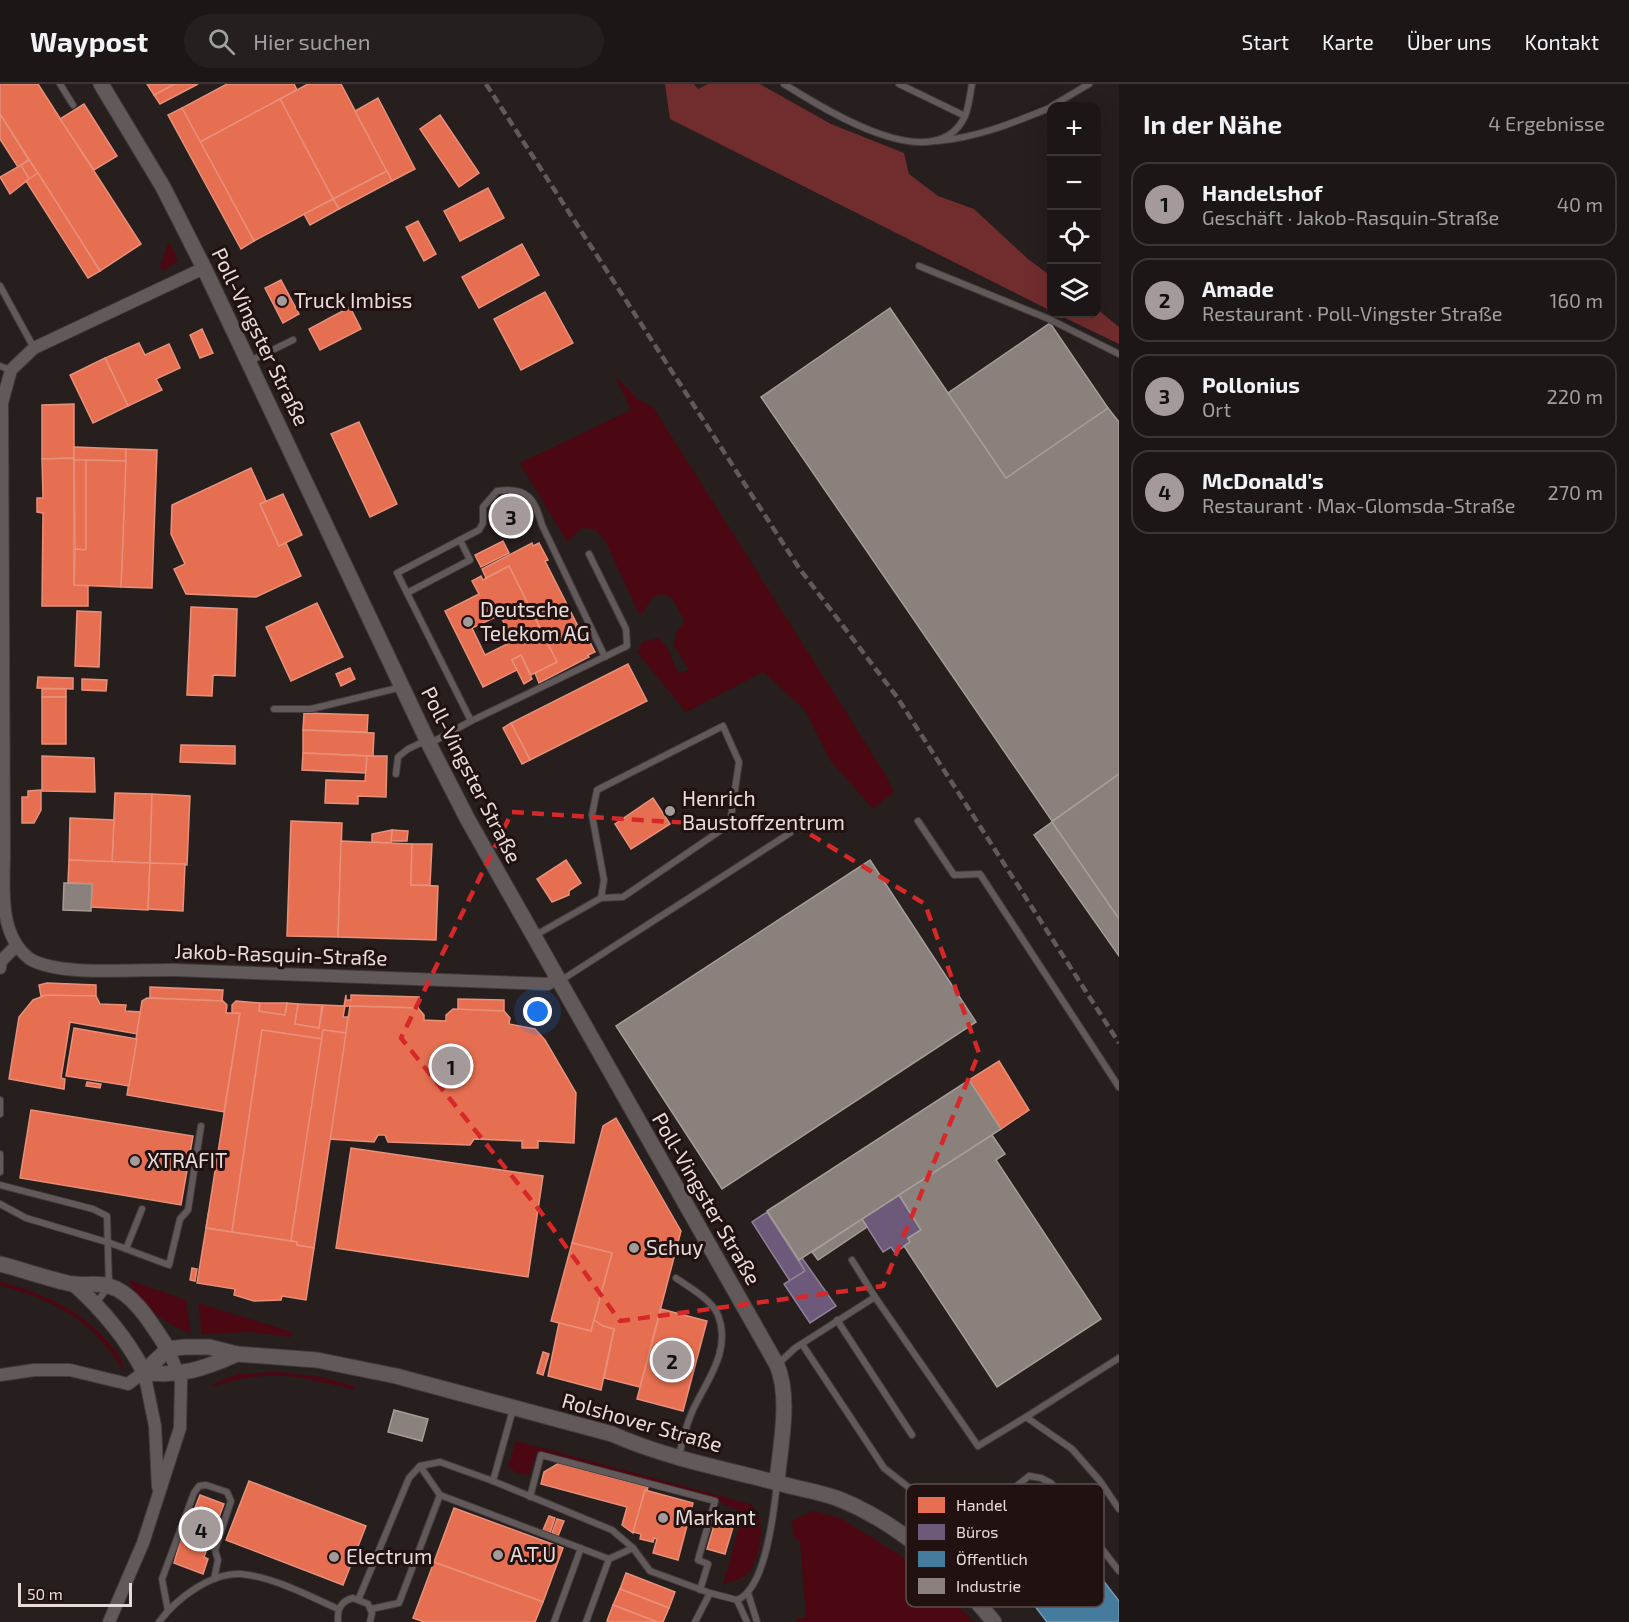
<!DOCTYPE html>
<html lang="de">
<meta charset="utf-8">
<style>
:root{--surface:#1d1616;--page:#251f1f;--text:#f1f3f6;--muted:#a09fa1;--line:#3b3535;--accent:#a49a99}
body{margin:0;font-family:"Exo 2",sans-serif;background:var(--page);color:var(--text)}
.controls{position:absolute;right:18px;top:18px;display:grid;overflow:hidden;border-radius:12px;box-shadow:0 6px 24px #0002}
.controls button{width:54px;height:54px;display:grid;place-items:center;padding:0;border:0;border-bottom:2px solid var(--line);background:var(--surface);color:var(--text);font:30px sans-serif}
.scale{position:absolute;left:18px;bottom:15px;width:114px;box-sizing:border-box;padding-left:6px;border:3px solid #e8dcdb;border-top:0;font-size:16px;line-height:21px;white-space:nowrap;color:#e8dcdb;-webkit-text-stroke:4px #211111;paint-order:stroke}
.you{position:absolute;left:538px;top:928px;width:21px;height:21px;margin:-15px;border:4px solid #fff;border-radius:50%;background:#1a73e8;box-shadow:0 0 0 9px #1a73e833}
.badge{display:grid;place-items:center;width:39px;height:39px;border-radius:50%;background:var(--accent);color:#111;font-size:20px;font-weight:700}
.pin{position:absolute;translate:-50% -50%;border:3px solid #fff;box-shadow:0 2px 6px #0006}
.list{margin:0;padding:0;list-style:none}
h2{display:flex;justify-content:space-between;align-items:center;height:78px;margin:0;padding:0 24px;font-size:26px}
h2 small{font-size:20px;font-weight:400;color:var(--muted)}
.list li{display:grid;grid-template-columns:39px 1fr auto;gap:18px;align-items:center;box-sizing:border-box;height:84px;margin:0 12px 12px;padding:0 12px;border:2px solid var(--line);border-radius:18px}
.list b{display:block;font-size:22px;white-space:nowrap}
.list p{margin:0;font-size:20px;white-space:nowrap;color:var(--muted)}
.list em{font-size:20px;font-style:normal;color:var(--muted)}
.icon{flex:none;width:33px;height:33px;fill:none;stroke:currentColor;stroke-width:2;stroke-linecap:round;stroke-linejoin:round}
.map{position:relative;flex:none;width:1119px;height:1538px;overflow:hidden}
header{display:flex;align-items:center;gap:36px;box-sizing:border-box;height:84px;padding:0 30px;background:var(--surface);border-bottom:2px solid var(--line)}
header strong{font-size:28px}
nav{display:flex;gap:33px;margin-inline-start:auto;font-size:21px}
.search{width:420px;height:54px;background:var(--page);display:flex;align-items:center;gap:15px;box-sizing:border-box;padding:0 21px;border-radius:33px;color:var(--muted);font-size:22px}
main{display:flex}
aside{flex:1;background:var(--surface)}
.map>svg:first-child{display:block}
.green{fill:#4b0812}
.forest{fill:#712c2e}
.shops{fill:#e76f51;stroke:#e7907a;stroke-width:1.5;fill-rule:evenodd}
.offices{fill:#6d597a;stroke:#928097;stroke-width:1.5}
.public{fill:#457b9d;stroke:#7698b0;stroke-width:1.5}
.industry{fill:#8a817c;stroke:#a69c98;stroke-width:1.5}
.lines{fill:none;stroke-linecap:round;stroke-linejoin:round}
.service-casing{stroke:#423b3b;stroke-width:8}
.minor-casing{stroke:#423b3b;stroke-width:14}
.tertiary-casing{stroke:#423b3b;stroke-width:17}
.service{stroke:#625a5a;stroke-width:6}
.minor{stroke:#625a5a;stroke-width:12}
.tertiary{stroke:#625a5a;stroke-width:15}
.rail{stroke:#615a5a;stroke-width:4.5;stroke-dasharray:9 4.5;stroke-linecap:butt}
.marked{fill:none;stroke:#d62828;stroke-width:4.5;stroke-dasharray:12 8;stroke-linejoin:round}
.poi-dot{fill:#a49a99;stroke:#211111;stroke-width:2}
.labels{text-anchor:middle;stroke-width:6;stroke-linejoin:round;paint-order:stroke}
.poi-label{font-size:21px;fill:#e8dcdb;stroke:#211111;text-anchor:start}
.street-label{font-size:21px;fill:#e8dcdb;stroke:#211111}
.key{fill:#211111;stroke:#5d4e4e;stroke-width:1.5}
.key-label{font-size:16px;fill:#e8dcdb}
</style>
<header>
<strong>Waypost</strong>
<div class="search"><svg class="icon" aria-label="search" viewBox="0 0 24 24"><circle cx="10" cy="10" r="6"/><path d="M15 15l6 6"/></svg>Hier suchen</div>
<nav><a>Start</a><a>Karte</a><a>Über uns</a><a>Kontakt</a></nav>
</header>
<main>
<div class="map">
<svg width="1119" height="1538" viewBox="0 0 1119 1538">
<rect width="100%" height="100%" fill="#271e1e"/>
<!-- green -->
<g class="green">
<path d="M169,158l9,18 -14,11 -4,-5z"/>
<path d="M615,292l23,23 15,8 232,367 9,18 -21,17 -43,-49 -25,-50 -42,-38 -77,40 -49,-60 6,-10 15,-4 9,9 11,26 11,-3 -15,-24 2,-13 9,-12 -14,-24 -9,-3 -9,3 -13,19 -34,-74 -10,-12 -14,-2 -15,14 -47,-79 111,-53z"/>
<path d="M129,1196l57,20 5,33c-21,-5 -57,-32 -62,-53z"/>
<path d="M0,1197c42,13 79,27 108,61 7,8 16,17 15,28 -32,-51 -66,-68 -123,-85z"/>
<path d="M198,1219l94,29 -1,5 -41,-5 -48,2z"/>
<path d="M277,1288l44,5 34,9 -1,4c-53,-14 -88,-22 -141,-3l-2,-2 27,-11z"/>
<path d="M516,1357l234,63c18,13 11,52 -1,68 -5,7 -18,9 -26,13l19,-68 -2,-6 -17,-7 -6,-6 -180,-47 -8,24 -12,-2 -9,-6z"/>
<path d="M813,1427l27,7 60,37 25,19 49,48h-178v-3l10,-2 -6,-75 -6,-5 -3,-16z"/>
</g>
<!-- forest -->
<g class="forest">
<path d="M665,0h29l4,5 10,-5h52l71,40 73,29 5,21 29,22 36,13 54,50 23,17v35l-381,-192z"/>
<path d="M1097,225l22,18v17l-62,-30h39z"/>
</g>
<!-- shops -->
<g class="shops">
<path d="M0,0h38l103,160 -41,27 -100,-157z"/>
<path d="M147,0h28l-21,11z"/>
<path d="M175,0h23l-38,20 -6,-9z"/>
<path d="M227,0h67l3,6 -97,52 -18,-34z"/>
<path d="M308,0h33l46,87 -54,28 -53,-100z"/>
<path d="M378,14l37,71 -23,12 -37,-70z"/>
<path d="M280,15l53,100 -79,42 -54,-99z"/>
<path d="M84,20l33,52 -23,14 -34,-51z"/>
<path d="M182,24l72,133 -13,8 -73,-134z"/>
<path d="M0,30l29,46 -11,7 -18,-28z"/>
<path d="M440,31l39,58 -20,14 -39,-58z"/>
<path d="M29,76l9,13 -9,6 -8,-14z"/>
<path d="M21,81l8,14 -19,15 -10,-17z"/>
<path d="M387,87l5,10 -53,28 -6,-10z"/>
<path d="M38,89l62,98 -12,7 -62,-97z"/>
<path d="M488,104l16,30 -44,23 -16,-30z"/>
<path d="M333,115l6,10 -29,16 -6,-11z"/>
<path d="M418,137l18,33 -12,7 -18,-34z"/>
<path d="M522,160l17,31 -60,33 -17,-31z"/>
<path d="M281,196l18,34 -16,9 -18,-35z"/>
<path d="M545,208l28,51 -52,27 -27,-51z"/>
<path d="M350,223l11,22 -41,21 -11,-21z"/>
<path d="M202,245l11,24 -13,5 -10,-23z"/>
<path d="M139,259l6,12 24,-11 11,24 -24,11 6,11 -34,16 -23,-48z"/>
<path d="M105,274l23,48 -35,17 -23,-48z"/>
<path d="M74,320v54l-32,1v-54z"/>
<path d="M359,338l38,82 -27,13 -39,-83z"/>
<path d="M74,363l52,2v12l-52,-1z"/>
<path d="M126,365l31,1 -5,138 -31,-1z"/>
<path d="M74,374v127h14v21h-46l1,-93 -6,-1v-14h6l-1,-39z"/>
<path d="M74,376h12v90l-11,-1z"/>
<path d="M86,376l40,1 -5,126 -47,-2 1,-36 11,1z"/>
<path d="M251,384l15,33 -6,3 19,42 7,-3 15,33 -45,21 -70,-3 -12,-25 11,-5 -14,-30 1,-29z"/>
<path d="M283,410l19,41 -23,11 -19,-42z"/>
<circle cx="511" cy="432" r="19"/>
<path d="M503,457l6,12 -28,14 -6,-12z"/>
<path d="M532,459l1,3 6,-3 9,17 -3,1 38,75 3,-1 9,17 -7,3 1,2 -50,26 -4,-10 22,-11 -48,-96 -23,12 -4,-9z"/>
<path d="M509,482l48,96 -26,13 -10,-20 -9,5 5,10 -34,17 -38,-76 34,-17 -7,-13 9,-5 2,4zM500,531l13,26 -28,14 -13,-27z"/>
<path d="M317,519l26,54 -52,24 -25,-54z"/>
<path d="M191,523l46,2 -2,67 -22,-1 -1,21 -25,-1z"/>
<path d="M77,527l24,1 -2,55 -24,-1z"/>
<path d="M521,571l11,24 -8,5 -12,-24z"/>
<path d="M628,580l19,37 -117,59 -19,-37z"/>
<path d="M350,584l5,11 -14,7 -5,-12z"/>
<path d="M38,593l35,1v11l-36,-1z"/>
<path d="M82,595l25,1 -1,11 -24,-1z"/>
<rect x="42" y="605" width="24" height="8"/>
<rect x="42" y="613" width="24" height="47"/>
<path d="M304,629l64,2 -1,17 -64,-2z"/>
<path d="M511,639l19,37 -8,4 -19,-36z"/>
<path d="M303,646l71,3 -1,23 -70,-3z"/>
<path d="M181,661l54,1v18l-55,-2z"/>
<path d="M303,669l64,3 -1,17 -64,-3z"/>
<path d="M42,672l52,2 1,34 -53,-1z"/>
<path d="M367,672h20l-1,41 -28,-1v8l-33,-1 1,-23 39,1z"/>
<path d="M41,706v20l-7,13h-12v-26h6v-6z"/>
<path d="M115,709l37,1 -2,69 -38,-1z"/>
<path d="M152,710l38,2 -3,69 -37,-2z"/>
<path d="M653,714l17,26 -39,25 -16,-25z"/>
<path d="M70,734l44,2 -2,42 -43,-2z"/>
<path d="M291,737l51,2 -4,114 -51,-1z"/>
<path d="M392,746l16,1 -1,10h-16z"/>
<path d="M392,746l-1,13 -19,-1v-8z"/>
<path d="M341,757l71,3 -1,41 27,1 -2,54 -98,-3z"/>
<path d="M412,760h20l-2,41h-19z"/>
<path d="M69,776l81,3 -2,47 -57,-3 1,-23 -24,-1z"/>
<path d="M566,776l15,23 -12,8v4l-17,7 -15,-23z"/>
<path d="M150,779l35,1 -2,47 -35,-2z"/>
<path d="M47,899l49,2v11h-55l-2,-11z"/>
<path d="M150,903l73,3 -1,11 -72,-3z"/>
<path d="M46,911l50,1 4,8 26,1 -1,6 16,1 -4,22 -67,-12 -9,56 4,1 -1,10 -55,-10 10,-62 14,-17z"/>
<path d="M346,911v5h5v-5l68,2 -1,11 -74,-2z"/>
<path d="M147,914l76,3 4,4 -1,8h14l-16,99 -97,-17 15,-94z"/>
<path d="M458,915l46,1v11l-46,-1z"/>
<path d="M236,917l24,2 -1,8 26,4 2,-12 11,1 -3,20 24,4 4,-23 22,1 -2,11h5l-2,16 -23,-3 -1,9 -60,-9 -30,202 -26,-4 34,-215h-8v-8z"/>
<path d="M260,919h27l-2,12 -26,-4z"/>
<path d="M298,920l24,1 -3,23 -24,-4z"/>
<path d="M350,922l68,2 6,7v5l22,1v-6l7,-6 51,2 6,7 -1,6 26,5 10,11 31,53 -2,50 -36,-2v7h-16v-7l-48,-2 -4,6 -82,-3 -3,-7h-7l-4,7 -45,-3z"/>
<path d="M74,944l63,11 -8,47 -63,-10z"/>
<path d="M262,946l60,9 -31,202 -59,-9z"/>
<path d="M323,946l23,3 -32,215 -17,-3v-3l-6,-1z"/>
<path d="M999,977l30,49 -28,19 -32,-49z"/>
<path d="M87,998l14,2 -1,4 -14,-2z"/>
<path d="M31,1026l162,26 -12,69 -161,-27z"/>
<path d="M616,1034l65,113 -41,156 -36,-9 10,-49 -11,-3 -9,-6 18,-67 -40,-10 31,-117z"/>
<path d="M351,1064l192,28 -15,101 -192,-29z"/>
<path d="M209,1126l-3,18 91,14v3l17,3 -8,52 -24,-4 -1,4 -27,1 -20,-6 1,-6 -38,-6z"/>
<path d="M572,1159l40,10 -21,78 -40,-10z"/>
<path d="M192,1184l5,1 -2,12 -5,-1z"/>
<path d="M661,1225l46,12 -24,90 -46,-12z"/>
<path d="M594,1236l9,6 11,3 -13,61 -53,-14 11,-53 32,8z"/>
<path d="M543,1268l6,2 -6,21 -6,-2z"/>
<path d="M559,1379l89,24 -1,4 -2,-1 -12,43 -11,-8 5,-18 -86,-23 3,-12z"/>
<path d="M249,1397l117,45 -23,59 -117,-45z"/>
<path d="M645,1406l48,13 -15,57 -25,-7 4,-14 -3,-1 -1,4 -13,-3 1,-5 -8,-2z"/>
<path d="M200,1411l24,9 -20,53 4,2 -5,15 -29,-11 8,-28 2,1z"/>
<path d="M454,1424l109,40 -20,54 -109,-40z"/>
<path d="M549,1432l6,2 -5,15 -7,-3z"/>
<path d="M557,1435l7,2 -6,15 -6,-3z"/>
<path d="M715,1438l18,5 -8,27 -18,-5z"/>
<path d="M434,1478l109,40 -8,20h-111l-11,-4z"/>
<path d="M626,1489l49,19 -6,16 -49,-19z"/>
<path d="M620,1505l49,19 -6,14h-6l-44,-17z"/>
<path d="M613,1521l44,17h-48l-2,-1z"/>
</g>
<!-- offices -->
<g class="offices">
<path d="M899,1111l22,35 -13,8 2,4 -15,11 -4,-6 -8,5 -21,-33z"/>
<path d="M767,1128l38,59 -15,10 -38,-59z"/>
<path d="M802,1174l34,48 -26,17 -26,-39 21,-13 -6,-11z"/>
</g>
<!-- public -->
<path class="public" d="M1038,1412l81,105v21h-72l-64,-84z"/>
<!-- industry -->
<g class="industry">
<path d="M890,224l116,170 102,-70 11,14v352l-67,47 -291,-424z"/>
<path d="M1050,239l58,85 -102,70 -58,-85z"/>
<path d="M1119,690v145l-67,-97z"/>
<path d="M1052,738l67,97v37l-85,-121z"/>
<path d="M870,776l106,162 -254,167 -106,-163z"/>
<path d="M64,799l28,1 -1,27 -28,-1z"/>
<path d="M969,996l32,49 -202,131 -32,-49z"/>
<path d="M992,1051l13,19 -9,6 105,159 -104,68 -93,-141 6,-4 -2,-4 13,-8 -22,-35z"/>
<path d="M862,1135l5,8 -49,33 -6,-8z"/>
<path d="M394,1326l34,9 -6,22 -34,-9z"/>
</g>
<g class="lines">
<defs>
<g id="service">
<path d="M60,0l13,21"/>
<path d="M784,0c37,23 151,97 181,32 4,-9 5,-22 7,-32"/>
<path d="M899,0l66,32"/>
<path d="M1052,22l37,-22"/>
<path d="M937,57c40,-3 78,-19 115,-34"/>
<path d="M919,182l130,53 70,35"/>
<path d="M0,202l34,62"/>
<path d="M250,277l43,-21"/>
<path d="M0,282l11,4"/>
<path d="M407,509l63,-33 -10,-20"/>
<path d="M274,625h37l91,-22"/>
<path d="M471,637l156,-75 -1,-17 -37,-75"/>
<path d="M429,660l42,-23 -74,-148 82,-43 4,-7v-16l14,-16c31,-4 37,7 45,34l63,132"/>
<path d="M396,690l2,-17 10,-8 19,-9"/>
<path d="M918,737l36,54 26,-1 139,213"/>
<path d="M534,852l67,-38 3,-18 -12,-65 5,-25 126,-64 16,36 -9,62 -107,73 -22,1"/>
<path d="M560,897l230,-148"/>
<path d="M0,1016v14"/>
<path d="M0,1070v18"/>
<path d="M0,1101l93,24 14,7 2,70 -13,17"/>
<path d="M0,1120l26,14 84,25 59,22 11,-46 8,-9 13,-84"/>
<path d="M126,1165l16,-40"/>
<path d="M676,1194c14,10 35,21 42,37 14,36 -12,66 -26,97 -6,14 -10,29 -13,45"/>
<path d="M875,1213l103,149 48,-29 46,32 28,32 19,28"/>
<path d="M837,1236l75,115"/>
<path d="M802,1260l82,124 79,62 66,-54 12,2 10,5 68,88"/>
<path d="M778,1280l17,-16 80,-51 -23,-37"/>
<path d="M1026,1333l93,-59"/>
<path d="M420,1382l20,29"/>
<path d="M493,1397l20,-72"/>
<path d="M530,1413l11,-42 174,46 -17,59 10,4 -8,26"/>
<path d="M748,1509l9,29"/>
<path d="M359,1514l50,-120 11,-12 20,-4 53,19 119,49 21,18 17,23 60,22 27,7c29,-11 37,-89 40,-117"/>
<path d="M737,1516l10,22"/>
<path d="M371,1525l28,-6 41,-108 169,64 24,-11"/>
<path d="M168,1527l-6,-32 32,-86 5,-7 7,-1 21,7 4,9 -16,49 3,10 -4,19"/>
<path d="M159,1538c17,-23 52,-50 82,-48 33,3 68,22 97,35"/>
<path d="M338,1538c-1,-13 3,-21 15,-24l15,6 4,9 -2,9"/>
<path d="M554,1538l27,-74"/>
<path d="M586,1538l23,-63"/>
<path d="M695,1538l15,-29"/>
</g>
<g id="minor">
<path d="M204,184l-170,80 -23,22 -9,33 2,453c-1,37 -4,81 26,103 30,18 108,10 145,11 124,4 249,10 373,14l9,-6"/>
<path d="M0,884l1,-7 15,-15"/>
<path d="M144,1288l11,54 3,61"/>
<path d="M0,1291l34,-5h36l58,14 16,-12"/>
<path d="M109,1538l34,-79 37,-115 1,-47 -13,-32"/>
</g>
<g id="tertiary">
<path d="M101,0l62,103 41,81 225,476 39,76 309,545c14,34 3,81 0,117"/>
<path d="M0,1180c24,6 48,15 72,20 12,2 24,-2 37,2 26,7 45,42 59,63"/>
<path d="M74,1200c29,26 52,53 70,88"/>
<path d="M144,1288l24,-23 17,-2h24l28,7 80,6 79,16 216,58c54,24 113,35 170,50 18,5 39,8 57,15 60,24 115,73 155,123"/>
<path d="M144,1288c34,6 62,-4 93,-18"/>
</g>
</defs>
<!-- service casing -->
<use href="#service" class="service-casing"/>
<!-- minor casing -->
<use href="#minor" class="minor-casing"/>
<!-- tertiary casing -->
<use href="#tertiary" class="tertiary-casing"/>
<!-- service -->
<use href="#service" class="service"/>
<!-- minor -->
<use href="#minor" class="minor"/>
<!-- tertiary -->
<use href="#tertiary" class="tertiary"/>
<!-- rail -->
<path class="rail" d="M486,0l313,484 98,129 222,346"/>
</g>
<!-- marked area -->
<path class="marked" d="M512,728l291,18 122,74 54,149 -96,233 -263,35 -80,-110 -139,-173z"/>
<!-- markers -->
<g class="poi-dot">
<circle cx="282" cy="217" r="6"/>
<circle cx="468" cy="538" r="6"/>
<circle cx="670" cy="727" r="6"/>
<circle cx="135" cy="1077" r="6"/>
<circle cx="634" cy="1164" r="6"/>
<circle cx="663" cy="1434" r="6"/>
<circle cx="498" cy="1471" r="6"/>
<circle cx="334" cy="1473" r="6"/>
</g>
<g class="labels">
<!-- poi labels -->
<g class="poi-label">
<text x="294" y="224">Truck Imbiss</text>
<text x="480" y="533">Deutsche<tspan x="480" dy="24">Telekom AG</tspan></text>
<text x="682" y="722">Henrich<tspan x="682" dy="24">Baustoffzentrum</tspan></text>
<text x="147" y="1084">XTRAFIT</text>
<text x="646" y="1171">Schuy</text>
<text x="675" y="1441">Markant</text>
<text x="510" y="1478">A.T.U</text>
<text x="346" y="1480">Electrum</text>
</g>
<!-- street labels -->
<g class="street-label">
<text transform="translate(260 253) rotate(64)" y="7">Poll-Vingster Straße</text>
<text transform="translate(471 691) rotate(63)" y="7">Poll-Vingster Straße</text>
<text transform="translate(281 871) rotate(2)" y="7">Jakob-Rasquin-Straße</text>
<text transform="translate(706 1115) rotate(60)" y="7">Poll-Vingster Straße</text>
<text transform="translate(642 1339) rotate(16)" y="7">Rolshover Straße</text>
</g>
</g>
<!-- legend -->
<rect x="906" y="1400" width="198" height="123" rx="9" class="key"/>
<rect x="918" y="1413" width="27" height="16" fill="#e76f51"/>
<rect x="918" y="1440" width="27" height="16" fill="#6d597a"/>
<rect x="918" y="1467" width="27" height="16" fill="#457b9d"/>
<rect x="918" y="1494" width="27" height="16" fill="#8a817c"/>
<g class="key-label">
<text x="956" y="1427">Handel</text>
<text x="956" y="1454">Büros</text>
<text x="956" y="1481">Öffentlich</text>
<text x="956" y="1508">Industrie</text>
</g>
</svg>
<div class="controls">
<button>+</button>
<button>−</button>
<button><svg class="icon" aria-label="locate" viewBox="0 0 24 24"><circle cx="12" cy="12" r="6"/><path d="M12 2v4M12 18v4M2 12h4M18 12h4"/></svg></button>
<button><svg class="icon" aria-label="layers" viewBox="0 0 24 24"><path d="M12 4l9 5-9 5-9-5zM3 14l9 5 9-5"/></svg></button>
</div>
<div class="scale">50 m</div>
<div class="you"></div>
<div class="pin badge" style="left:451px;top:982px">1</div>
<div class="pin badge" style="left:672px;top:1276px">2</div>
<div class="pin badge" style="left:511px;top:432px">3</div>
<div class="pin badge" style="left:201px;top:1445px">4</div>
</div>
<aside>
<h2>In der Nähe<small>4 Ergebnisse</small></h2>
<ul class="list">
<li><span class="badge">1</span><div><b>Handelshof</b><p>Geschäft · Jakob-Rasquin-Straße</p></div><em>40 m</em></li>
<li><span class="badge">2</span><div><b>Amade</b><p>Restaurant · Poll-Vingster Straße</p></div><em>160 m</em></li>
<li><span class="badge">3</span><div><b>Pollonius</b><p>Ort</p></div><em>220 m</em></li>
<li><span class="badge">4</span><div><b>McDonald's</b><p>Restaurant · Max-Glomsda-Straße</p></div><em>270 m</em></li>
</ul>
</aside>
</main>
